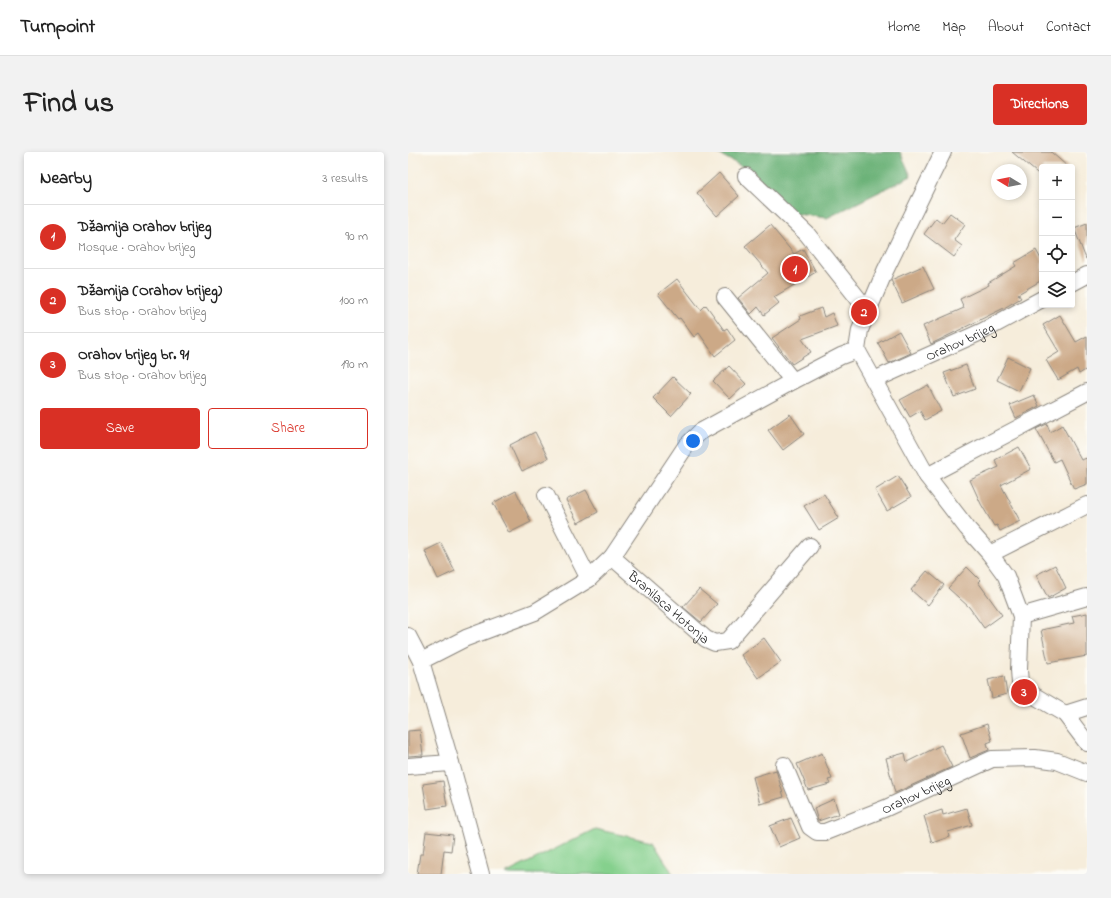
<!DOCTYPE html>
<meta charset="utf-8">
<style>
:root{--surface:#fff;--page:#f2f2f2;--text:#222;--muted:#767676;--line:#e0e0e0;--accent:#d93025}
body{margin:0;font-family:"Indie Flower",sans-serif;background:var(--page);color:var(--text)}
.controls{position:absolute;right:12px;top:12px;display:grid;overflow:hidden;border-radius:4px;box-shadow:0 2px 6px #0003}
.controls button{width:36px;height:36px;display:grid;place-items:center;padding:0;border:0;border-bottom:1px solid var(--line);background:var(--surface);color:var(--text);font:20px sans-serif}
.compass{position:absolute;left:583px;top:12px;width:36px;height:36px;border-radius:50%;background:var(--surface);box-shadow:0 2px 6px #0003;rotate:280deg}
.you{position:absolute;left:285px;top:289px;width:14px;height:14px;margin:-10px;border:3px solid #fff;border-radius:50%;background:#1a73e8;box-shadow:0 0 0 6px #1a73e833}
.badge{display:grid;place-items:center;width:26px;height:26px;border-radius:50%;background:var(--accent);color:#fff;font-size:13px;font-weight:700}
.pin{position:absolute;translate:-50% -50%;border:2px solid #fff;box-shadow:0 1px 4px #0006}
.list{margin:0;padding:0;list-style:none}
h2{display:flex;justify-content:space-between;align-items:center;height:52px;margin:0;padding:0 16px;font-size:17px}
h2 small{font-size:13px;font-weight:400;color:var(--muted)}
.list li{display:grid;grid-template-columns:26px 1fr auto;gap:12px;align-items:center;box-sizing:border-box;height:64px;padding:0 16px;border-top:1px solid var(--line)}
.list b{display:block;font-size:15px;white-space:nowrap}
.list p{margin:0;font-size:13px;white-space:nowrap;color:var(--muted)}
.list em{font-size:13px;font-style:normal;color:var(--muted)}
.actions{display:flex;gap:8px;padding:12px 16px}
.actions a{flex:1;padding:9px 0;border:1px solid var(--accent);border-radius:4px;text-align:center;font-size:14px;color:var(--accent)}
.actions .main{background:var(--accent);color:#fff}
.icon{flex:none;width:22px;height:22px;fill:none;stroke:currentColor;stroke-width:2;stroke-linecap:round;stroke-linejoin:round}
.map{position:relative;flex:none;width:679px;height:722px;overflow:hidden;border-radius:4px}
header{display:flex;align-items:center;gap:24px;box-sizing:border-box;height:56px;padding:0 20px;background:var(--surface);border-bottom:1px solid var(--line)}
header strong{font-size:19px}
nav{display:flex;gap:22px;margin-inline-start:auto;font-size:14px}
.intro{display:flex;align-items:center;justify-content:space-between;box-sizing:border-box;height:96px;padding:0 24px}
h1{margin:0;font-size:28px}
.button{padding:10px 18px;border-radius:4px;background:var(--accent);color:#fff;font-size:14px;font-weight:700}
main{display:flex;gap:24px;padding:0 24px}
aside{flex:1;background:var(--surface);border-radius:4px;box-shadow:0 2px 6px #0003}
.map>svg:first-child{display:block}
.green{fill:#85d08d;stroke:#507654}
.forest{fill:#6cb278;stroke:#44674a}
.building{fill:#cca987}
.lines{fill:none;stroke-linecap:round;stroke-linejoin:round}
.street-casing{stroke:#89847c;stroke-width:18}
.street{stroke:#fff;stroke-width:16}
.labels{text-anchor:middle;stroke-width:3;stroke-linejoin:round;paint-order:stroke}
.street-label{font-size:14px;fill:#1c1c1c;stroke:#fdfcf7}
</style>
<header>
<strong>Turnpoint</strong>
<nav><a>Home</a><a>Map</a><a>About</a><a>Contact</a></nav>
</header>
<div class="intro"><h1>Find us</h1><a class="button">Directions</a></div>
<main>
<aside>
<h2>Nearby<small>3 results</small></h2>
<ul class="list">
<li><span class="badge">1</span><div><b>Džamija Orahov brijeg</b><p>Mosque · Orahov brijeg</p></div><em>90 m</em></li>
<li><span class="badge">2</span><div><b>Džamija (Orahov brijeg)</b><p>Bus stop · Orahov brijeg</p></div><em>100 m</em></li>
<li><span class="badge">3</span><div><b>Orahov brijeg br. 91</b><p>Bus stop · Orahov brijeg</p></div><em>190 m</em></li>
</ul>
<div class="actions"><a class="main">Save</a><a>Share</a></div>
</aside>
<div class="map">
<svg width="679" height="722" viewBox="0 0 679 722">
<rect width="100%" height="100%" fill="#fdfcf7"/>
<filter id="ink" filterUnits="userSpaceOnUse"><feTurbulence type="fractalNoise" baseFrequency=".025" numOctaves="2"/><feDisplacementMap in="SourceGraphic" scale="8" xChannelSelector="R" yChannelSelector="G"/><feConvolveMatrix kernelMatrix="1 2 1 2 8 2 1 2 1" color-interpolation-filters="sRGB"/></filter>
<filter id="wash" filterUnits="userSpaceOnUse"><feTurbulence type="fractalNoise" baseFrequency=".012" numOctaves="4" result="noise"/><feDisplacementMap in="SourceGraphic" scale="16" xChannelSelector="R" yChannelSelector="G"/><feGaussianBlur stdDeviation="0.9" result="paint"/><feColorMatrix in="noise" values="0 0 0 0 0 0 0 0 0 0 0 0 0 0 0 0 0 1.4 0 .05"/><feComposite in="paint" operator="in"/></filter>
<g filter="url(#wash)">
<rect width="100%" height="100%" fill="#f6eddb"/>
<!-- green -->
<path class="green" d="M187,677l58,13 20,32h-168z"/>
<!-- forest -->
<path class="forest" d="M307,0h185l11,24 -84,42 -38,-5 -35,-40z"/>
<g id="blocks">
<!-- building -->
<g class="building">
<path d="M604,0h39l17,15h-26v10z"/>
<path d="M311,21l20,23 -22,20 -20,-23z"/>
<path d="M542,61l15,11 -11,16 8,6 -8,11 -30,-23 12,-16 6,5z"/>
<path d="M679,71v36h-1l-12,-31z"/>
<path d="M362,73l24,29 9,-5 13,23 -42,25 5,6 -15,12 -6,-8 -7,7 -13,-16 30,-25 -23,-27z"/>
<path d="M628,98l6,11v19l-24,14 3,4 -17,10 -73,36 -8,-18 41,-18 -4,-9 29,-14 -1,-2 28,-17 -2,-3z"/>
<path d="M515,114l11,23 -32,14 -11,-23z"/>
<path d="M269,127l24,31 5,-5 18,25 3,-2 8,12 -20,16 -16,-23 -5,4 -14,-19 -2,1 -20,-25z"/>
<path d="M413,156l3,9 8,-4 5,13 -35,13 9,13 -19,12 -20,-26 29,-19 -1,-3z"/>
<path d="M652,163l16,27 11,-6v33l-8,5 -2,-5 -19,11 -12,-20 13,-8 -16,-27z"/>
<path d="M491,179l12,22 -22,10 -11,-20z"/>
<path d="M600,205l22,11 -11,23 -22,-11z"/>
<path d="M558,213l9,24 -21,8 -10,-24z"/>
<path d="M321,214l17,18 -16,15 -17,-18z"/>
<path d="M265,225l18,17 -20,22 -18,-18z"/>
<path d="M520,233l13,26 -16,9 -5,-9 -10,6 -10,-17z"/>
<path d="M626,243l5,11 -23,12 -6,-13z"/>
<path d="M382,262l14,20 -21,16 -15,-20z"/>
<path d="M639,272l3,8 12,-7 19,35 6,-2v26l-13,5 -14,-30 -6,3 -18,-33z"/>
<path d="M127,280l13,26 -26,13 -12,-26z"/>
<path d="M611,295l12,22 -30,16 19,36 -20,10 -3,-6 -3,1 -13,-22 -11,-24 29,-13 -4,-7z"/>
<path d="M490,324l13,21 -24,14 -12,-21z"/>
<path d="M178,338l12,22 -20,11 -12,-23z"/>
<path d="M108,339l15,31 -22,11 -16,-30z"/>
<path d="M416,342l15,24 -20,12 -15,-24z"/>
<path d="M33,391l14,28 -17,8 -13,-28z"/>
<path d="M647,413l11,23 -18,10 -12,-23z"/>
<path d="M559,415l13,13 -2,2 24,33 -18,13 -15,-21 -21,-19z"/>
<path d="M519,419l17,14 -16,20 -17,-15z"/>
<path d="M291,437l18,15 -16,18 -18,-15z"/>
<path d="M679,461v43l-39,7 -7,-33 33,-7 -2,-7z"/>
<path d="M356,486l17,24 -23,16 -17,-23z"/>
<path d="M596,524l3,18 -15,4 -4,-18z"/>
<path d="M579,572l5,17 -5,2 2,7 -19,8 -9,-25z"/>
<path d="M12,578l3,25 -15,1v-25z"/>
<path d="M533,593l11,22 -57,26 -9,-35 19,-5 2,9z"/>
<path d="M414,601l10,26 -4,1 2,4 -22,6 -11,-26z"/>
<path d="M368,618l8,27 -24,7 -7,-27z"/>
<path d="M35,629l4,25 -20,3 -4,-25z"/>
<path d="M426,647l5,15 -21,7 -4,-13z"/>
<path d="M559,656l5,17 -24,7 1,5 -17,6 -8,-27 18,-6 1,5z"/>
<path d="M383,666l9,20 -21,9 -9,-21z"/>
<path d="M18,680l27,3 -2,16 -7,-1 -3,24h-24l3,-20h3z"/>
</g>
</g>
</g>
<g filter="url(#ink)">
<use href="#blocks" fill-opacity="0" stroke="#89847c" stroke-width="1"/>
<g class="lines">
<defs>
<g id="street">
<path d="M535,0l-58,119 -25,59 -3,20 70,126 40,52 23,26 16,22 15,40 -2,54 1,13 13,12 32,19 22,29"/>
<path d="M338,24l61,58 61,77"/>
<path d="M664,131l15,-8"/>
<path d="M317,145l68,84"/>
<path id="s1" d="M466,228l109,-49 59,-32"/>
<path d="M519,324l160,-84"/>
<path d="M138,343l43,84"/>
<path d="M582,402l97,-49"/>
<path id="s2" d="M204,405l94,82 9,4 13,-2 82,-95"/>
<path d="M613,464l66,-19"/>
<path d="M0,484l13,25 30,102 30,111"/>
<path d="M13,509l45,-23 69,-26 54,-33 23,-22 74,-111 14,-14 93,-51 48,-25 16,-6"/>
<path d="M657,562l22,-7"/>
<path id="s3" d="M376,613l26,62 7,5h8l61,-24 106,-49 43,-1 22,3 30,12"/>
<path d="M0,614l43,-3"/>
</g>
</defs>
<!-- street casing -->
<use href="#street" class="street-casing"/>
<!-- street -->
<use href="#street" class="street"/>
</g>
</g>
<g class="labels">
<!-- street labels -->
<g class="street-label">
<text dy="5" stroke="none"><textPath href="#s1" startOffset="94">Orahov brijeg</textPath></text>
<text dy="5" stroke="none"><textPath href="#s2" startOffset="76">Branilaca Hotonja</textPath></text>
<text dy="5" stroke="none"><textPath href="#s3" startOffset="182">Orahov brijeg</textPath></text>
</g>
</g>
</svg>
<div class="controls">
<button>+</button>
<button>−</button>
<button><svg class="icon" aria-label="locate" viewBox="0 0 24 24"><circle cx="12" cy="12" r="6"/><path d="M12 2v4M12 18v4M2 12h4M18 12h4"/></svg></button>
<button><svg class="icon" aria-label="layers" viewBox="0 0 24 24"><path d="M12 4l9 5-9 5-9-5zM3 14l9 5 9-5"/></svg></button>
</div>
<svg class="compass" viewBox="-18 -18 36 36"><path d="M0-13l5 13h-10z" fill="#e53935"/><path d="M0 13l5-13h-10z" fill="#767676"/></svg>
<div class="you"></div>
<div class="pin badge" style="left:387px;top:117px">1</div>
<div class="pin badge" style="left:456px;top:160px">2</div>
<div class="pin badge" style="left:616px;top:540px">3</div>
</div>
</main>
